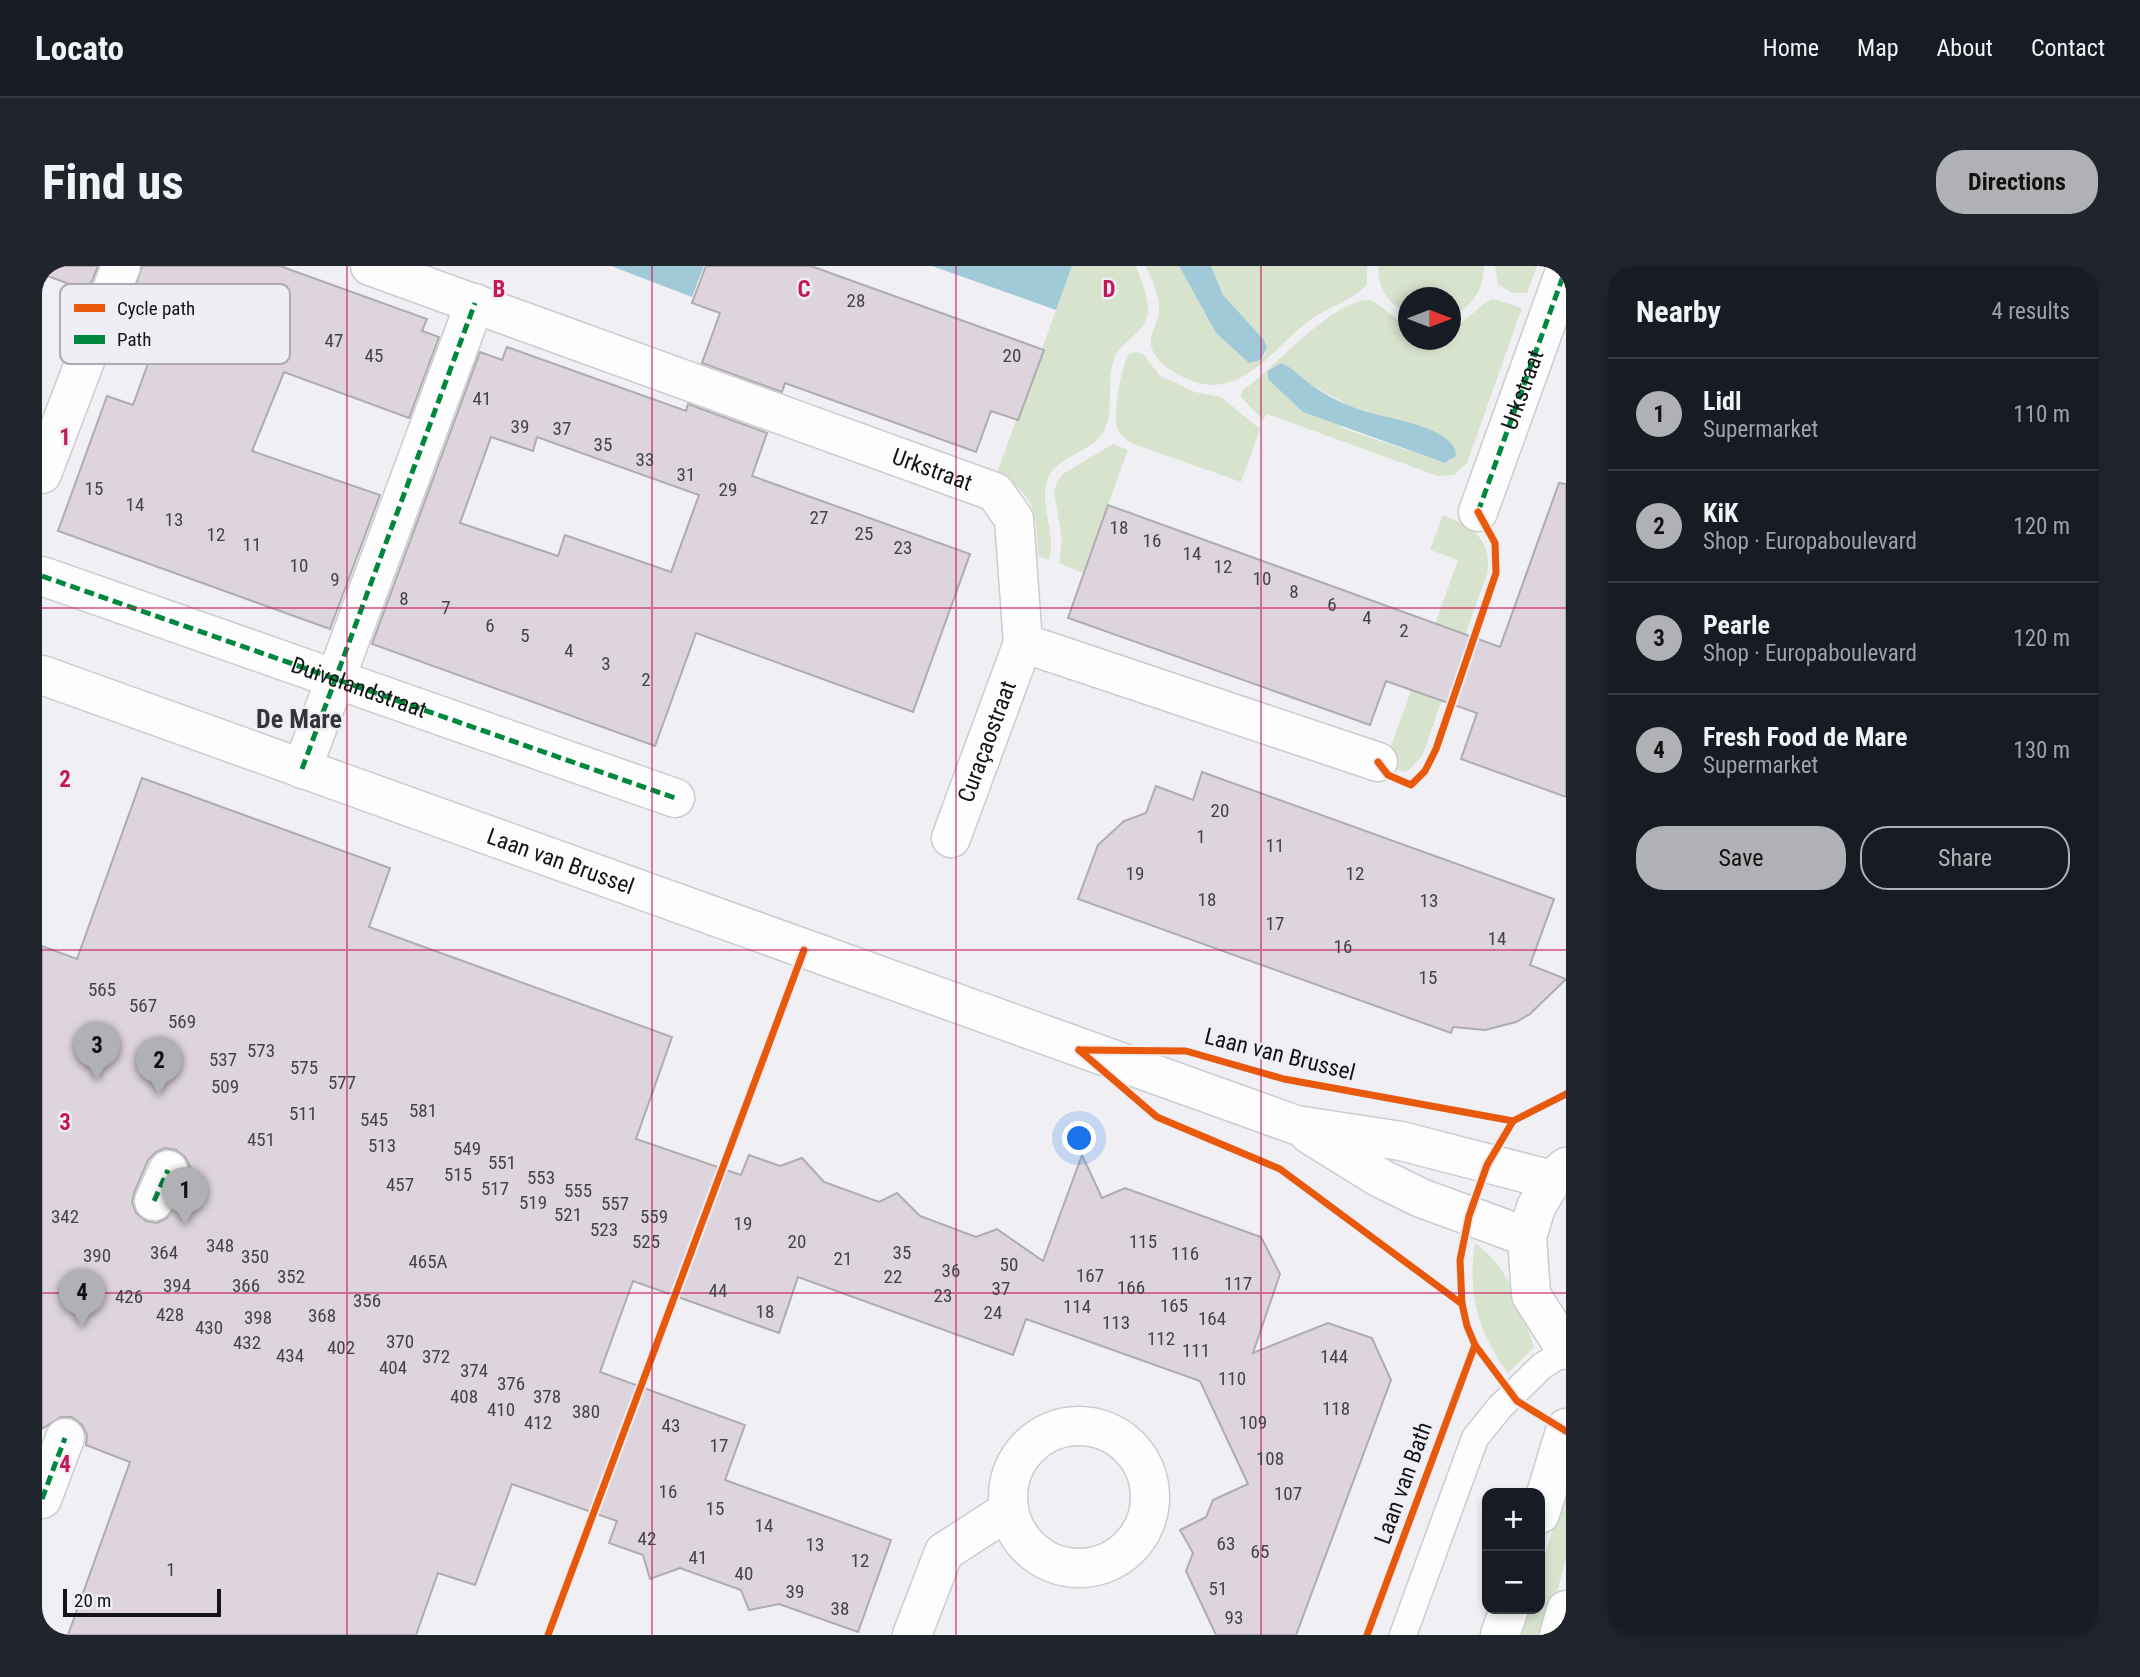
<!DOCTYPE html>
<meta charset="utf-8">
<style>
:root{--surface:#171b24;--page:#20242c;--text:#f1f3f6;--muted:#9ea1a6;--line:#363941;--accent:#b0b1b4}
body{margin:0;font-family:"Roboto Condensed",sans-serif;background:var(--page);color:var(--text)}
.controls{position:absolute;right:21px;bottom:21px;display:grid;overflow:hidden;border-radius:14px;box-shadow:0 4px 10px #0003}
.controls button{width:63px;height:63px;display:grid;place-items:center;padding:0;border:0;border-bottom:2px solid var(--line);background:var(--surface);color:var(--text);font:35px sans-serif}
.compass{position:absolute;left:1356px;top:21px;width:63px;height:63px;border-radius:50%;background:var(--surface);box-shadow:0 4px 10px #0003;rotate:90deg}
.scale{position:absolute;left:21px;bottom:18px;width:158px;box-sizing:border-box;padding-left:7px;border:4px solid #141316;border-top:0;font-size:19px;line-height:24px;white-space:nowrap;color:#141316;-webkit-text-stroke:5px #efeef5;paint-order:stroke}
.you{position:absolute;left:1038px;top:873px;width:24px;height:24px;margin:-18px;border:5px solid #fff;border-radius:50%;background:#1a73e8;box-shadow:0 0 0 10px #1a73e833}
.badge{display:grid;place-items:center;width:46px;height:46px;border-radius:50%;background:var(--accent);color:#111;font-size:23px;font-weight:700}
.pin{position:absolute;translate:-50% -58px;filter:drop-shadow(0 2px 4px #0008)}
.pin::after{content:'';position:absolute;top:37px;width:24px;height:21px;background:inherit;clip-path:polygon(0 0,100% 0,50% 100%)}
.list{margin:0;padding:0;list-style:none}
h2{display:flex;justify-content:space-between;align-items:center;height:91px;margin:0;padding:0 28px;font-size:30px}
h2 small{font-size:23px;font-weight:400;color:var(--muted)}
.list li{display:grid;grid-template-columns:46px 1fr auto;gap:21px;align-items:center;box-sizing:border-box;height:112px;padding:0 28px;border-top:2px solid var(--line)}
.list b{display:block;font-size:26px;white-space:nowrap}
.list p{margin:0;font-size:23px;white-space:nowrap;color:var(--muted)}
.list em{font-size:23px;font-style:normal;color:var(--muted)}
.actions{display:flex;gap:14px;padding:21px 28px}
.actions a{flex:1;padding:16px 0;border:2px solid var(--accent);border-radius:28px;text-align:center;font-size:24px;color:var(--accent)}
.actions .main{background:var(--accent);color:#111}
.map{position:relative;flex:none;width:1524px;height:1369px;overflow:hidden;border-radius:28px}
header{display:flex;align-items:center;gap:42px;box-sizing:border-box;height:98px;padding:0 35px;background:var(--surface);border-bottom:2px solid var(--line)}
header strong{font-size:33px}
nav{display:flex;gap:38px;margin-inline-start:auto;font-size:24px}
.intro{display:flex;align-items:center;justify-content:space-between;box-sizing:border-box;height:168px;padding:0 42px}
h1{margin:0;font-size:49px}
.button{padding:18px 32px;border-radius:28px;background:var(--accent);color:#111;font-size:24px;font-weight:700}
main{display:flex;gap:42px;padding:0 42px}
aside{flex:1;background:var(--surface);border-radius:28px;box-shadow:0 4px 10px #0003}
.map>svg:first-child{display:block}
.green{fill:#d8e3ce;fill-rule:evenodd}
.water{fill:#a0cad8}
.building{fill:#ddd4dd;stroke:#adacaf;stroke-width:2;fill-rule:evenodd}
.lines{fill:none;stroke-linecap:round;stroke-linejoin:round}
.lane-casing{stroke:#cccbcf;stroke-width:29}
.street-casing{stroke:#cccbcf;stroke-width:41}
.secondary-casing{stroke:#cccbcf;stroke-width:41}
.lane{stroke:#fdfdfd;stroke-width:26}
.street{stroke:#fdfdfd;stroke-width:38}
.secondary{stroke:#fdfdfd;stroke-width:38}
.quiet{stroke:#00873e;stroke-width:5;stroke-dasharray:10 5;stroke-linecap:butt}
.cycleway-casing{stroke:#efeef5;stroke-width:11}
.cycleway{stroke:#e8590c;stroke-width:7}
.grid{fill:none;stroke:#c2185b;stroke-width:2;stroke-opacity:0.55}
.labels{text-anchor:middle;stroke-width:5;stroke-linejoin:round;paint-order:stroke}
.number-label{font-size:19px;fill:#464348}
.street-label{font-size:23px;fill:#141316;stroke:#efeef5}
.quarter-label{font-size:26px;font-weight:bold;fill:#35343a;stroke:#efeef5}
.key{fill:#efeef5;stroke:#adacb2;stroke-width:2}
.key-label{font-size:19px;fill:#141316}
.grid-label{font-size:23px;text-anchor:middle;font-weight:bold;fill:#c2185b;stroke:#efeef5;stroke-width:5;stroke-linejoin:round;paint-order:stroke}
</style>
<header>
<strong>Locato</strong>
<nav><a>Home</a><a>Map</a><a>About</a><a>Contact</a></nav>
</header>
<div class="intro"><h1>Find us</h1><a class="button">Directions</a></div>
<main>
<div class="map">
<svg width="1524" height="1369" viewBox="0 0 1524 1369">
<rect width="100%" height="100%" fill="#f0eff4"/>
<!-- green -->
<g class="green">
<path d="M1030,0h64c5,15 13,30 12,46 -2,21 -28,29 -34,47 -8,22 1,54 -11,74 -13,20 -49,24 -56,48 -8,25 10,53 2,79l-11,-4c-2,-43 -1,-60 -41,-83z"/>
<path d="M1104,0h33l37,67 33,30 12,-3 5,-7 -43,-58 -12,-29h156v18c-11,15 -38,23 -54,34 -38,26 -72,86 -126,61 -13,-6 -26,-14 -33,-26 -10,-17 6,-28 5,-46 0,-13 -8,-29 -13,-41z"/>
<path d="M1336,0h106c0,23 -12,42 -33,49l-1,-17h-42v17c-21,-14 -29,-23 -30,-49z"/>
<path d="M1453,0h42l-10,27h-15l-14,-9z"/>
<path d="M1451,33l29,9 -55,155 -13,12 -16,1 -171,-62 -4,6 -23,-24 4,-7c30,-20 87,-88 124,-89 8,0 30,22 40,27v13h42l1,-12c18,-6 31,-27 42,-29zM1263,115l45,25 22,7 81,47 -8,3 -103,-35z"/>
<path d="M1095,86l7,3 16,21 35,16 26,5 39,32 -19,53 -110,-39c-4,-4 -10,-7 -13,-12 -6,-10 3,-70 12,-78z"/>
<path d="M1071,178l15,6 -45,123 -24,-10 3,-24 -8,-48 3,-9 6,-8z"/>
<path d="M1401,249c29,11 50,25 44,59l-65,182 -11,12 -7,4 -20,-6 74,-206 -28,-10z"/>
<path d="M1433,977c36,26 45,63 59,104l-26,26c-30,-41 -41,-80 -33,-130z"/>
<path d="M1524,1225v68l-21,76h-28l9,-26h14v-41z"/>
</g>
<!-- water -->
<g class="water">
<path d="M569,0h93l-12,31z"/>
<path d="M890,0h140l-16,44z"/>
<path d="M1137,0h32l12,29 41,45 3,7 -6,13 -12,3 -33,-30z"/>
<path d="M1239,97c13,5 23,18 35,25 17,12 39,21 59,26 22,6 81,15 81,42l-11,7 -142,-51 -35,-33v-8z"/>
</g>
<!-- building -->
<g class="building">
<path d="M0,0h56l-10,25 -46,-17z"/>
<path d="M100,0h138l147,53 -5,12 17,6 -30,81 -125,-46 -32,79 128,44 -50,134 -272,-98 49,-135 26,9 31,-86 -35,-13z"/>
<path d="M664,0h105l233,84 -26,70 -27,-9 -15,41 -191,-69 -3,9 -80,-29 18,-50 -28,-10z"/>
<path d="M465,81l179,64 2,-7 79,29 -15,43 218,78 -57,158 -217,-79 -41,113 -283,-102 108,-292 22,8zM449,171l42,14 4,-14 162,58 -28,77 -106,-37 -7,21 -98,-33z"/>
<path d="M1517,217l7,1v313l-105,-38 16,-46 -91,-32 -16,44 -302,-107 40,-113 392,142z"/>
<path d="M1160,506l352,127 -24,66 36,14 -36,35 -14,8 -31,8 -32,-3 -2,6 -373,-134 20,-54 26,-24 22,-8 10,-27 37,14z"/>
<path d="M100,512l248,90 -21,59 303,110 -36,102 105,36 8,-20 31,11 22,-8 22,24 55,20 18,-9 23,23 56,21 21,-8 46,32 39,-106 20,43 23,-10 136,49 19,37 -27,79 75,-30 44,15 19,42 -95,255h-80l-30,-64 7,-18 -13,-23 26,-13 7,-17 35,-16 -48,-103 -174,-62 -13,36 -215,-78 -19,56 -146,-52 -33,91 145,53 -20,55 166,60 -33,92 -79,-28 -30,6 -8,-20 -61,-22 -30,11 -7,-24 -34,-12 8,-22 -105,-37 -37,101 -37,-12 -22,62h-348l62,-173 -44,-17 1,-10 -5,-10 -10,-8h-11l-19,12v-483l35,13zM123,882l11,2 9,7 5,10 -2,11 -21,40 -10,5 -11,-2 -10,-8 -4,-11 2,-9 14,-33 8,-8z"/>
</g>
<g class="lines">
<defs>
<path id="lane" d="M1361,1369l72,-197 25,-31 42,-41 24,-15"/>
<g id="street">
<path id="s1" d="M328,0l625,226 19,27 9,124 355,119"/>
<path d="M0,208l79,-208"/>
<path d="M1436,246l88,-244"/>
<path d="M0,310l633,222"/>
<path d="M260,503l173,-466"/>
<path id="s2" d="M909,572l72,-195"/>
<path d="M112,935l14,-31"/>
<circle cx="1037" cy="1231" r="71"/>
<path d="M0,1233l23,-61"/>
<path d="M870,1369l32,-83 65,-42"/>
</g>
<g id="secondary">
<path id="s3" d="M0,409l1254,450 105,16 151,39"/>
<path d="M1267,868l71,44 41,20 106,39"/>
<path d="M1524,901l-14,13 -16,27 -9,30 4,58 35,55"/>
<path d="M1498,1248l26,-86"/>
<path d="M1458,1369l9,-26"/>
<path d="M1517,1369l7,-25"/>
</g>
</defs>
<!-- lane casing -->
<use href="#lane" class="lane-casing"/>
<!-- street casing -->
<use href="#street" class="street-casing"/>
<!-- secondary casing -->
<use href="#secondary" class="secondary-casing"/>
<!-- lane -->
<use href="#lane" class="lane"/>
<!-- street -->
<use href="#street" class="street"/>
<!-- secondary -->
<use href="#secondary" class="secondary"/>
<!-- quiet -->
<g class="quiet">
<path id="s4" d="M1436,246l88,-244"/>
<path id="s5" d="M0,310l633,222"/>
<path d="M260,503l173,-466"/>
<path d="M112,935l14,-31"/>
<path d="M0,1233l23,-61"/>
</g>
<defs>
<g id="cycleway">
<path d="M1336,496l10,13 23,10 14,-14 11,-22 60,-176 -1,-30 -17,-31"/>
<path d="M1037,784l78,67 123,52 182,135"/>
<path d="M1037,784l107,1 98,28 229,42"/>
<path d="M1524,828l-53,27 -26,44 -18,51 -9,44 2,44 5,22 8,19 42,56 49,30"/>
<path d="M506,1369l256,-685"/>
<path d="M1325,1369l108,-290"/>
</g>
</defs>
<!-- cycleway casing -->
<use href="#cycleway" class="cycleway-casing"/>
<!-- cycleway -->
<use href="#cycleway" class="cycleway"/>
</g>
<!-- grid -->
<path class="grid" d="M305,0v1369M610,0v1369M914,0v1369M1219,0v1369M0,342h1524M0,684h1524M0,1027h1524"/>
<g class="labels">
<!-- number labels -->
<g class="number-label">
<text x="814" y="41">28</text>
<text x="292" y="81">47</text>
<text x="332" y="96">45</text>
<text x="970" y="96">20</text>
<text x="440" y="139">41</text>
<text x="478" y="167">39</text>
<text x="520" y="169">37</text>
<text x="561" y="185">35</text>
<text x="603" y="200">33</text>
<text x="644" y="215">31</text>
<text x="52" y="229">15</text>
<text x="686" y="230">29</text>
<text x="93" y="245">14</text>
<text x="777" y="258">27</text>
<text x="132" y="260">13</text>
<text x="1077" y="268">18</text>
<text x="822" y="274">25</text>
<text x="174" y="275">12</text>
<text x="1110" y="281">16</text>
<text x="210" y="285">11</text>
<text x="861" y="288">23</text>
<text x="1150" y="294">14</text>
<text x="257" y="306">10</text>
<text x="1181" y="307">12</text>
<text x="1220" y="319">10</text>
<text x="293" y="320">9</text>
<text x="1252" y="332">8</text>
<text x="362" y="339">8</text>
<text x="1290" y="345">6</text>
<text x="404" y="348">7</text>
<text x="1325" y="358">4</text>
<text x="448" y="366">6</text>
<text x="1362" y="371">2</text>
<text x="483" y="376">5</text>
<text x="527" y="391">4</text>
<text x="564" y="404">3</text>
<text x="604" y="420">2</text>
<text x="1178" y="551">20</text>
<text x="1159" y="577">1</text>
<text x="1233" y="586">11</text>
<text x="1093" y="614">19</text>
<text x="1313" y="614">12</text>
<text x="1165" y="640">18</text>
<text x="1387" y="641">13</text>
<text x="1233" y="664">17</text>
<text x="1455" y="679">14</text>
<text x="1301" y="687">16</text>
<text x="1386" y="718">15</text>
<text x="60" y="730">565</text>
<text x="101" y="746">567</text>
<text x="140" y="762">569</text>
<text x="219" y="791">573</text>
<text x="181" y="800">537</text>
<text x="262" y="808">575</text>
<text x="300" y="823">577</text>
<text x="183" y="827">509</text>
<text x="381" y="851">581</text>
<text x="261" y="854">511</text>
<text x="332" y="860">545</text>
<text x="219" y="880">451</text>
<text x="340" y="886">513</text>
<text x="425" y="889">549</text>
<text x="460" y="903">551</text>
<text x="416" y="915">515</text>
<text x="499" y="918">553</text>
<text x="358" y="925">457</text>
<text x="453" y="929">517</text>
<text x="536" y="931">555</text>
<text x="491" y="943">519</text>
<text x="573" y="944">557</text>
<text x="526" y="955">521</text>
<text x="23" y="957">342</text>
<text x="612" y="957">559</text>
<text x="701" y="964">19</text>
<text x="562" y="970">523</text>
<text x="604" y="982">525</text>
<text x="755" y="982">20</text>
<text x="1101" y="982">115</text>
<text x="178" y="986">348</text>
<text x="122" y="993">364</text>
<text x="860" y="993">35</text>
<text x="1143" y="994">116</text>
<text x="55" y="996">390</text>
<text x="213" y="997">350</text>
<text x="801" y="999">21</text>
<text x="386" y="1002">465A</text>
<text x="967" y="1005">50</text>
<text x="909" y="1011">36</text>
<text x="1048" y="1016">167</text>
<text x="249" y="1017">352</text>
<text x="851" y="1017">22</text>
<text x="1196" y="1024">117</text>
<text x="135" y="1026">394</text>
<text x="204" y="1026">366</text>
<text x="1089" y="1028">166</text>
<text x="959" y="1029">37</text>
<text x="676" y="1031">44</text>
<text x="901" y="1036">23</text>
<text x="87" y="1037">426</text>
<text x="325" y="1041">356</text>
<text x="1132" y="1046">165</text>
<text x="1035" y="1047">114</text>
<text x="723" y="1052">18</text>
<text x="951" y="1053">24</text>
<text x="128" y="1055">428</text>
<text x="280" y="1056">368</text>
<text x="216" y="1058">398</text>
<text x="1170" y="1059">164</text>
<text x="1074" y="1063">113</text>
<text x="167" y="1068">430</text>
<text x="1119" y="1079">112</text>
<text x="358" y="1082">370</text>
<text x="205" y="1083">432</text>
<text x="299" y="1088">402</text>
<text x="1154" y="1091">111</text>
<text x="248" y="1096">434</text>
<text x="394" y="1097">372</text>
<text x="1292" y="1097">144</text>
<text x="351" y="1108">404</text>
<text x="432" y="1111">374</text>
<text x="1190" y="1119">110</text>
<text x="469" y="1124">376</text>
<text x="422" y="1137">408</text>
<text x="505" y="1137">378</text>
<text x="1294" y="1149">118</text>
<text x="459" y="1150">410</text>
<text x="544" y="1152">380</text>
<text x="496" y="1163">412</text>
<text x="1211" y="1163">109</text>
<text x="629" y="1166">43</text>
<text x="677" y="1186">17</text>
<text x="1228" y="1199">108</text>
<text x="626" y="1232">16</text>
<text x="1246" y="1234">107</text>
<text x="673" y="1249">15</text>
<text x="722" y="1266">14</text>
<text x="605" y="1279">42</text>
<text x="1184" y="1284">63</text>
<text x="773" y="1285">13</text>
<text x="1218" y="1292">65</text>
<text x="656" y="1298">41</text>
<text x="818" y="1301">12</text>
<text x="129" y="1310">1</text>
<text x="702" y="1314">40</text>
<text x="1176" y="1329">51</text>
<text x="753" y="1332">39</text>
<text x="798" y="1349">38</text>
<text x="1192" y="1358">93</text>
</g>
<!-- street labels -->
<g class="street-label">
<text dy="8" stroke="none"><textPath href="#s4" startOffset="130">Urkstraat</textPath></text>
<text dy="8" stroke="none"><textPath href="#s1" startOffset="598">Urkstraat</textPath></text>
<text dy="8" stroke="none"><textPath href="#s5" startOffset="336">Duivelandstraat</textPath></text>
<text dy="8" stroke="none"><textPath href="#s2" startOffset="103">Curaçaostraat</textPath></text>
<text dy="8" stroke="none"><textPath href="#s3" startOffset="551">Laan van Brussel</textPath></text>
<text transform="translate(1238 788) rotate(14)" y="8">Laan van Brussel</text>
<text transform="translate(1361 1217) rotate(-70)" y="8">Laan van Bath</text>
</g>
<!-- quarter labels -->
<g class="quarter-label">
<text x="257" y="462">De Mare</text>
</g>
</g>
<!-- legend -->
<rect x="18" y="18" width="230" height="80" rx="10" class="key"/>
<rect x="32" y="38" width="31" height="8" fill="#e8590c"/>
<rect x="32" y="69" width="31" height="9" fill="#00873e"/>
<g class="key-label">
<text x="75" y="49">Cycle path</text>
<text x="75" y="80">Path</text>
</g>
<g class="grid-label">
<text x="457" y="31">B</text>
<text x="762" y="31">C</text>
<text x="1067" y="31">D</text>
<text x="23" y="179">1</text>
<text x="23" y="521">2</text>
<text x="23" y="864">3</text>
<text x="23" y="1206">4</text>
</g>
</svg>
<div class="controls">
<button>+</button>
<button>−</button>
</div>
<svg class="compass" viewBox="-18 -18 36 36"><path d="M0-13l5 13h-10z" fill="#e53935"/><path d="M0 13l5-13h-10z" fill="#9ea1a6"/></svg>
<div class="scale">20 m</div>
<div class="you"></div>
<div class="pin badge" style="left:143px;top:959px">1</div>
<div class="pin badge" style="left:117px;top:829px">2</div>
<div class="pin badge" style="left:55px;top:814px">3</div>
<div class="pin badge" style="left:40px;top:1061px">4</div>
</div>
<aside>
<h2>Nearby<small>4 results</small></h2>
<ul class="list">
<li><span class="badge">1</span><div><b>Lidl</b><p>Supermarket</p></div><em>110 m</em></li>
<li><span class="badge">2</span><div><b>KiK</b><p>Shop · Europaboulevard</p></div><em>120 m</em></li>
<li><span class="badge">3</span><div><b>Pearle</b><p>Shop · Europaboulevard</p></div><em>120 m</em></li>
<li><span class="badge">4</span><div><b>Fresh Food de Mare</b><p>Supermarket</p></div><em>130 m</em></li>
</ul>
<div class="actions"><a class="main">Save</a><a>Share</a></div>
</aside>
</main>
